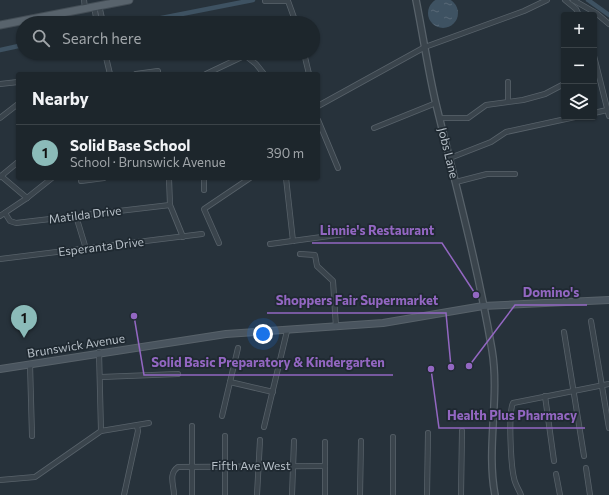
<!DOCTYPE html>
<meta charset="utf-8">
<style>
:root{--surface:#1d262c;--page:#2a3238;--text:#f1f3f6;--muted:#a0a5a9;--line:#3b4348;--accent:#8bbbb9}
body{margin:0;font-family:Commissioner,sans-serif;background:var(--page);color:var(--text)}
.controls{position:absolute;right:12px;top:12px;display:grid;overflow:hidden;border-radius:4px;box-shadow:0 1px 3px #0004}
.controls button{width:36px;height:36px;display:grid;place-items:center;padding:0;border:0;border-bottom:1px solid var(--line);background:var(--surface);color:var(--text);font:20px sans-serif}
.you{position:absolute;left:263px;top:334px;width:14px;height:14px;margin:-10px;border:3px solid #fff;border-radius:50%;background:#1a73e8;box-shadow:0 0 0 6px #1a73e833}
.badge{display:grid;place-items:center;width:26px;height:26px;border-radius:50%;background:var(--accent);color:#111;font-size:13px;font-weight:700}
.pin{position:absolute;translate:-50% -33px;filter:drop-shadow(0 1px 2px #0008)}
.pin::after{content:'';position:absolute;top:21px;width:14px;height:12px;background:inherit;clip-path:polygon(0 0,100% 0,50% 100%)}
.list{margin:0;padding:0;list-style:none}
h2{display:flex;justify-content:space-between;align-items:center;height:52px;margin:0;padding:0 16px;font-size:17px}
h2 small{font-size:13px;font-weight:400;color:var(--muted)}
.list li{display:grid;grid-template-columns:26px 1fr auto;gap:12px;align-items:center;box-sizing:border-box;height:56px;padding:0 16px;border-top:1px solid var(--line)}
.list b{display:block;font-size:15px;white-space:nowrap}
.list p{margin:0;font-size:13px;white-space:nowrap;color:var(--muted)}
.list em{font-size:13px;font-style:normal;color:var(--muted)}
.icon{flex:none;width:22px;height:22px;fill:none;stroke:currentColor;stroke-width:2;stroke-linecap:round;stroke-linejoin:round}
.map{position:relative;flex:none;width:609px;height:495px;overflow:hidden}
.search{position:absolute;background:var(--surface);box-shadow:0 1px 3px #0004;left:16px;top:16px;width:304px;height:44px;display:flex;align-items:center;gap:10px;box-sizing:border-box;padding:0 14px;border-radius:22px;color:var(--muted);font-size:15px}
.panel{position:absolute;background:var(--surface);box-shadow:0 1px 3px #0004;left:16px;top:72px;width:304px;height:108px;border-radius:4px}
.map>svg:first-child{display:block}
.water{fill:url(#water-ripples)}
.lines{fill:none;stroke-linecap:round;stroke-linejoin:round}
.canal{stroke:#3e5262;stroke-width:4.5}
.minor-casing{stroke:#58626a;stroke-width:6}
.tertiary-casing{stroke:#58626a;stroke-width:8}
.secondary-casing{stroke:#58626a;stroke-width:8}
.primary-casing{stroke:#434d55;stroke-width:9}
.minor{stroke:#3a444c;stroke-width:4.5}
.tertiary{stroke:#3a444c;stroke-width:5.5}
.secondary{stroke:#49545e;stroke-width:6}
.primary{stroke:#58636c;stroke-width:7}
.labels{text-anchor:middle;stroke-width:3.5;stroke-linejoin:round;paint-order:stroke}
.street-label{font-size:12px;fill:#b6bfc7;stroke:#1f2931}
.leader{fill:none;stroke:#9367c2;stroke-width:1.5}
.callout-dot{fill:#9367c2;stroke:#1f2931;stroke-width:1.5}
.callout-label{font-size:13px;text-anchor:middle;font-weight:bold;fill:#9367c2;stroke:#1f2931;stroke-width:3.5;stroke-linejoin:round;paint-order:stroke}
</style>
<div class="map">
<svg width="609" height="495" viewBox="0 0 609 495">
<defs>
<pattern id="water-ripples" width="26" height="14" patternUnits="userSpaceOnUse"><rect width="26" height="14" fill="#3e5262"/><path d="M2 4q2-2 4 0t4 0M15 11q2-2 4 0t4 0" fill="none" stroke="#586977"/></pattern>
</defs>
<rect width="100%" height="100%" fill="#27323b"/>
<!-- water -->
<circle class="water" cx="443" cy="13" r="15"/>
<g class="lines">
<!-- canal -->
<g class="canal">
<path d="M588,0l21,15"/>
<path d="M136,23l117,-23"/>
<path d="M0,50l23,-5"/>
</g>
<defs>
<g id="minor">
<path d="M84,0l1,8"/>
<path d="M565,0l11,9 3,6"/>
<path d="M573,0l23,13 13,11"/>
<path d="M265,1h23l8,22"/>
<path d="M99,5l4,18"/>
<path d="M94,6l3,17"/>
<path d="M105,53l5,21"/>
<path d="M242,53l14,11 8,10"/>
<path d="M304,53l5,21"/>
<path d="M177,56l22,-3"/>
<path d="M594,56l15,60"/>
<path d="M136,74l22,-3"/>
<path d="M206,74l40,-19"/>
<path d="M508,82v19"/>
<path d="M0,84l18,-2"/>
<path d="M318,106l107,-59 99,-36 23,-11"/>
<path d="M594,113l13,-3"/>
<path d="M0,118l18,-14"/>
<path d="M440,118h28l18,-13 37,-5 22,-6 19,-10"/>
<path d="M318,120l20,48"/>
<path d="M374,128l62,-25"/>
<path d="M450,158l41,-16 15,-10 69,-15"/>
<path d="M1,176l26,22"/>
<path d="M0,177l18,-15"/>
<path d="M169,178l1,27 13,32"/>
<path d="M204,178v12"/>
<path d="M286,178l7,63"/>
<path d="M81,181l23,-3"/>
<path d="M456,182l31,-8h28"/>
<path d="M5,213l5,8 6,2 154,-18"/>
<path d="M0,216l27,-18 25,-20"/>
<path d="M76,216l10,33"/>
<path d="M219,243l-15,-34 46,-31"/>
<path d="M270,244l74,-10"/>
<path d="M300,254l15,1 2,11 16,15 3,46"/>
<path d="M0,259l202,-25"/>
<path d="M591,321l18,107"/>
<path d="M564,332l20,124"/>
<path d="M99,352l2,79"/>
<path d="M30,364l2,72"/>
<path d="M101,377l77,-3"/>
<path d="M230,382l43,10"/>
<path d="M545,396l9,65"/>
<path d="M222,416l16,-68"/>
<path d="M192,426v69"/>
<path d="M264,427l23,-96"/>
<path d="M586,468l4,27"/>
<path d="M556,474l4,21"/>
<path d="M0,480l35,-3 66,-46 48,-8"/>
<path d="M124,495l14,-64 -1,-5"/>
<path d="M174,495c0,-10 -6,-21 4,-28l147,-1"/>
<path d="M225,495v-59"/>
<path d="M257,495l3,-55"/>
<path d="M292,495l2,-54"/>
<path d="M325,495v-53"/>
<path d="M360,495l1,-54"/>
<path d="M393,495v-58"/>
<path d="M427,495l1,-62"/>
<path d="M461,495l1,-64"/>
<path d="M521,495c-2,-5 -6,-11 -7,-17 -3,-12 -6,-65 -1,-75l96,-19"/>
</g>
<path id="tertiary" d="M416,0c7,35 12,70 20,104 20,82 42,163 56,246 8,48 -6,97 3,145"/>
<path id="secondary" d="M0,369l226,-35 157,-11 100,-17 126,-6"/>
<path id="primary" d="M0,25l129,-25"/>
</defs>
<!-- minor casing -->
<use href="#minor" class="minor-casing"/>
<!-- tertiary casing -->
<use href="#tertiary" class="tertiary-casing"/>
<!-- secondary casing -->
<use href="#secondary" class="secondary-casing"/>
<!-- primary casing -->
<use href="#primary" class="primary-casing"/>
<!-- minor -->
<use href="#minor" class="minor"/>
<!-- tertiary -->
<use href="#tertiary" class="tertiary"/>
<!-- secondary -->
<use href="#secondary" class="secondary"/>
<!-- primary -->
<use href="#primary" class="primary"/>
</g>
<g class="labels">
<!-- street labels -->
<g class="street-label">
<text transform="translate(448 153) rotate(76)" y="4">Jobs Lane</text>
<text transform="translate(85 215) rotate(-7)" y="4">Matilda Drive</text>
<text transform="translate(101 247) rotate(-7)" y="4">Esperanta Drive</text>
<text transform="translate(76 346) rotate(-9)" y="4">Brunswick Avenue</text>
<text x="251" y="470">Fifth Ave West</text>
</g>
</g>
<!-- callouts -->
<path class="leader" d="M476 295L442 243H312M469 366L515 305H587M451 367L446 313H267M134 316L144 375H393M431 369L439 428H585"/>
<g class="callout-dot">
<circle cx="476" cy="295" r="4"/>
<circle cx="469" cy="366" r="4"/>
<circle cx="451" cy="367" r="4"/>
<circle cx="134" cy="316" r="4"/>
<circle cx="431" cy="369" r="4"/>
</g>
<g class="callout-label">
<text x="377" y="235">Linnie's Restaurant</text>
<text x="551" y="297">Domino's</text>
<text x="357" y="305">Shoppers Fair Supermarket</text>
<text x="268" y="367">Solid Basic Preparatory &amp; Kindergarten</text>
<text x="512" y="420">Health Plus Pharmacy</text>
</g>
</svg>
<div class="controls">
<button>+</button>
<button>−</button>
<button><svg class="icon" aria-label="layers" viewBox="0 0 24 24"><path d="M12 4l9 5-9 5-9-5zM3 14l9 5 9-5"/></svg></button>
</div>
<div class="you"></div>
<div class="pin badge" style="left:24px;top:338px">1</div>
<div class="search"><svg class="icon" aria-label="search" viewBox="0 0 24 24"><circle cx="10" cy="10" r="6"/><path d="M15 15l6 6"/></svg>Search here</div>
<section class="panel">
<h2>Nearby<small></small></h2>
<ul class="list">
<li><span class="badge">1</span><div><b>Solid Base School</b><p>School · Brunswick Avenue</p></div><em>390 m</em></li>
</ul>
</section>
</div>
